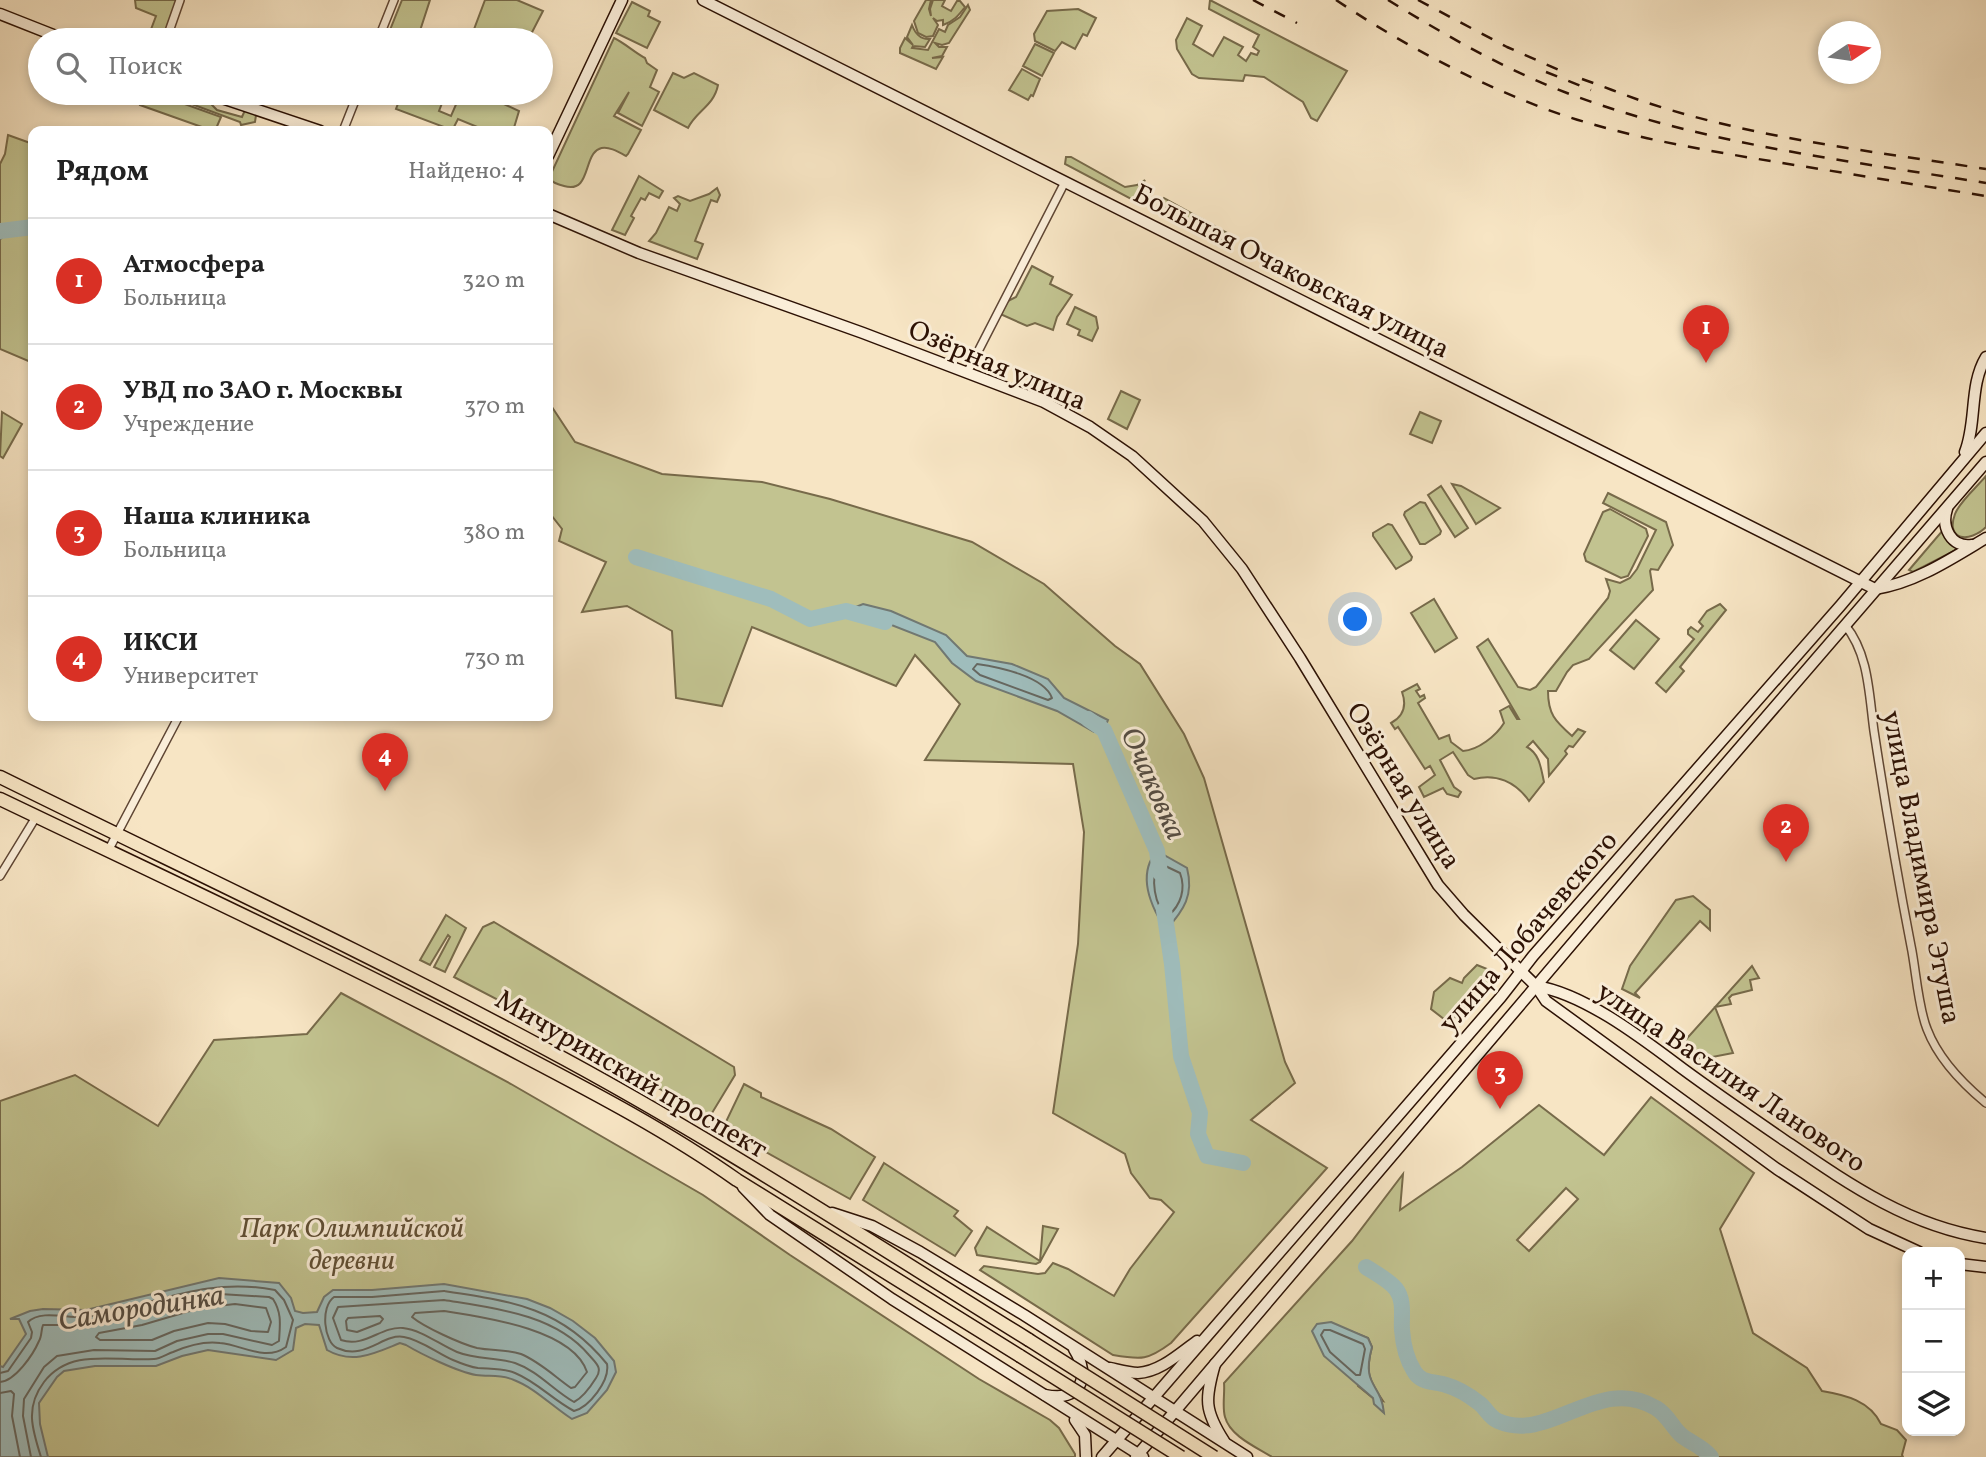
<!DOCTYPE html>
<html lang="ru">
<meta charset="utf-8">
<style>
:root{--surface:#fff;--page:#f2f2f2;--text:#222;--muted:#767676;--line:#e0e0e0;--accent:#d93025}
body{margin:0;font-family:Vollkorn,serif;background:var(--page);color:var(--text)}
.controls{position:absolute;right:21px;bottom:21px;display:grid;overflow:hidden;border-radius:14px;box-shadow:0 4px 10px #0003}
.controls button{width:63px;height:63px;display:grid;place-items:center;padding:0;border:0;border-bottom:2px solid var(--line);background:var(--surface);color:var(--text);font:35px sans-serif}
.compass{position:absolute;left:1818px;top:21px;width:63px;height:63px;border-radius:50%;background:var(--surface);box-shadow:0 4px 10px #0003;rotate:77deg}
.you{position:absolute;left:1356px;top:620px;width:24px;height:24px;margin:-18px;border:5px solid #fff;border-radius:50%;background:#1a73e8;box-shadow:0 0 0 10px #1a73e833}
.badge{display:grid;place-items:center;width:46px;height:46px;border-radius:50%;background:var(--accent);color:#fff;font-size:23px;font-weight:700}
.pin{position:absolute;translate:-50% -58px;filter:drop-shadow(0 2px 4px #0008)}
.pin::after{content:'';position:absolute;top:37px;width:24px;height:21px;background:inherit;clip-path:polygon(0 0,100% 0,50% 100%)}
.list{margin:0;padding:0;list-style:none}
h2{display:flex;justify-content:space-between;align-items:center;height:91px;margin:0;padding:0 28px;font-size:30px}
h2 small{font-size:23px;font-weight:400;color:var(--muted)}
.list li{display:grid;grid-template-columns:46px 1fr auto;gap:21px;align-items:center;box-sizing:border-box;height:126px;padding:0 28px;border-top:2px solid var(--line)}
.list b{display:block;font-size:26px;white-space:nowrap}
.list p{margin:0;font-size:23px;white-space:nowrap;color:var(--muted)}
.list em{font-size:23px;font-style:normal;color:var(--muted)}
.icon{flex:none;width:38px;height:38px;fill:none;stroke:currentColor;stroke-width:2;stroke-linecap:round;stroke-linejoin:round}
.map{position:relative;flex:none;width:1986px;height:1457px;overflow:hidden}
.search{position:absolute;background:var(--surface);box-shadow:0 4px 10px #0003;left:28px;top:28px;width:525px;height:77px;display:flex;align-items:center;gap:18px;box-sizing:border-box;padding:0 24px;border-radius:38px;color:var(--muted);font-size:26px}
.panel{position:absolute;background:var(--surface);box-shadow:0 4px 10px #0003;left:28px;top:126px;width:525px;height:595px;border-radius:14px}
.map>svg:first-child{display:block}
.green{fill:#c2c390;stroke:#776a4a;stroke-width:2;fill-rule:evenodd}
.water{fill:#9fbdbc;stroke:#717872;stroke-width:2}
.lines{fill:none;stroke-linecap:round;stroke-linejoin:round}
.shore{stroke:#666760;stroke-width:2}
.stream{stroke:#717872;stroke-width:2.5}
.river{stroke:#9fbdbc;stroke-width:16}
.street-casing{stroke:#5f4634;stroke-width:10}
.secondary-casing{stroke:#2c1104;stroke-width:13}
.primary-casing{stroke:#2c1104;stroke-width:15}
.street{stroke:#faeed9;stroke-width:7}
.secondary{stroke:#faeed9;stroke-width:10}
.primary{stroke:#f7e5c4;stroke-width:12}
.rail{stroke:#2c1104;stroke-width:2.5;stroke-dasharray:12 12;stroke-linecap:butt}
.primary-bridge-casing{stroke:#2c1104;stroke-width:15;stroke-linecap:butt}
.primary-bridge{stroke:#f7e5c4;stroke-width:12}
.labels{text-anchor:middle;stroke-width:6;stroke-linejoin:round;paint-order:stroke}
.street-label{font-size:28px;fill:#2c1104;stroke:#faeed9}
.park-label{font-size:28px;font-style:italic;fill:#604f35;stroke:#faeed9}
.water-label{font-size:30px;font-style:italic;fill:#544d44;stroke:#faeed9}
</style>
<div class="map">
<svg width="1986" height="1457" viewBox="0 0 1986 1457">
<rect width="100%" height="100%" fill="#f7e5c4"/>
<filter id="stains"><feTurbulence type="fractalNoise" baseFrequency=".00286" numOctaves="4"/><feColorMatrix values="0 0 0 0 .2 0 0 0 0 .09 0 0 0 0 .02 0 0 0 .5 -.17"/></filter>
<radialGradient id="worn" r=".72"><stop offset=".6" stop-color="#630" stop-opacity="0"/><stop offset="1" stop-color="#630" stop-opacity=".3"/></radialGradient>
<!-- green -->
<g class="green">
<path d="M135,0h45l-14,40h-19l9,-24 -20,-8z"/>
<path d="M402,0h28l-13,40h-31z"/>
<path d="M485,0h32l26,11 -15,29h-58z"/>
<path d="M926,0h5l-2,9 2,7 -1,-7 3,-9h12l-3,6 9,5 6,-10h3l5,6c-7,9 -11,14 -22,18v-5l-6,1 -4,-3 5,7 -5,11 -7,1 -8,-4 -4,-12z"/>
<path d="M1210,0l137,71 -30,50 -6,-3 -8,-16 -39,-25 -19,-2 -2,6 -44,-3 -7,-4 -15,-25 -1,-9 11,-22 15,8 -9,18 20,12 11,-19 19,10 -5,8 8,6 5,-8 6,2 2,-4 -6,-4 6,-12 -50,-26z"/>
<path d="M632,2l18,9 -2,5 12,6 -13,26 -31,-15z"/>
<path d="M968,5l2,5 -21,33 -7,2 -7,-2 4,4h8l-5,9 -10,2 11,-1 -7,12 -36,-16v-5l5,-10 8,7 -6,-8 5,-12c3,8 8,15 18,14l-5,8 -12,-1 -1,2 16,2 11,-21 6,3 3,-7 12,-8z"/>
<path d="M1078,9l18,9 -9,18 -4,-2 -8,15 -13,-7 -7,9 -20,-10 -1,-7 13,-23z"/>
<path d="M614,38c12,6 20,14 31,20l2,5 10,7 -7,17 9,5 -17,34 -24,-13 11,-21 -15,24 27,14 -13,24 -2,2c-7,-4 -19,-11 -27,-7 -16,7 -8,45 -35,37 -7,-2 -11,-3 -15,-8z"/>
<path d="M1035,44l19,9 -12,23 -19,-10z"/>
<path d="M1022,69l18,10 -7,17 -2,-1 -3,5 -19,-10z"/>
<path d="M673,73l11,5 10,-5 24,12c-4,21 -22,26 -30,43l-34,-18z"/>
<path d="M134,93h20l67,24 -6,14h-2l-73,-26 2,-9z"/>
<path d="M162,93h22l25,8 1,-3h4l-2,7 5,5 25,7 3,-7 11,5 -1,7 -14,3 -1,-3z"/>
<path d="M402,93h44l-7,18 12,5 10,-23h19l39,18 -6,20h-26l-29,-12 -4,8 -5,2 -53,-20z"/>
<path d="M8,135l25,9v219l-33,-14v-185l5,-10z"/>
<path d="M1066,157h5l54,30 12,-2 8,-5 -12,20 -68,-36z"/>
<path d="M639,176l24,15 -4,7 -10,-5 -4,7 -4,-2 -10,18 3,2 -9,17 -13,-5z"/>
<path d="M717,188l3,7 -3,7 -6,-2 -16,41 8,3 -6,15 -48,-18 7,-8 13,-26 8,4 3,-7 -6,-6 4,-2 12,5 19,-7z"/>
<path d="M1164,198l63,35 -4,7 -63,-35z"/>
<path d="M1032,266l21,11 -3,7 22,11 -15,22 -4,13 -18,-7 -8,3 -29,-13 4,-9 14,-7z"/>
<path d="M1075,307l21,10 2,11 -6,13 -14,-6 2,-5 -13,-6z"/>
<path d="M1121,391l19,9 -13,29 -19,-10z"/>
<path d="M548,401l27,41 87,32 100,8 68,17 142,43 72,42 71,62 25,18 44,70 20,44 81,284 10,21 -44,37 76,48 -156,175c-23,17 -29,17 -58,12l-133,-85 4,-4 54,8 7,-1 8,-10 15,6 46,27 16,-27 44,-57 -13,-12 -11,-2 -19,-25 -6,-19 -72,-41 25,-169 6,-112 -11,-68 -148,-4 35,-56 -45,-49 -19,31 -144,-59 -30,79 -46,-8 -4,-67 -45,-25 -45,6 24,-50 -47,-21 3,-12 -14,-18z"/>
<path d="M2,412l20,12 -19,34 -3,-2z"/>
<path d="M1420,412l21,9 -9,22 -22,-9z"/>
<path d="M1986,476v51c-16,16 -41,14 -31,-13 5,-13 22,-27 31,-38z"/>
<path d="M1452,484l9,2 39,22 -24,16z"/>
<path d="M1441,486l27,42 -13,9 -27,-42z"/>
<path d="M1608,493l58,29 7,23 -15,25 -7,-1 -1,2 3,19 -64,69 -16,6 -6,7 -11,19h-8c0,23 7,30 24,45l6,-7 7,3 -12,15 -4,-1 -4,5 2,3 -18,22 -1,-17 -15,-18 -6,6c13,7 14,22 17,35l-15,19c-13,-19 -33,-28 -55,-22l-6,-4 -15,-23 -13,8 14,27 7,5 -3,5 -11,-3 -4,-6 -19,9 -5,-10 16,-12 -5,-9 -5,3 -27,-42 -3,2 -4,-6c13,-7 16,-17 11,-31l15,-8 3,5 -4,2 4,6 4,-2 1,3 -7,5 21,36 10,-4 2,7 12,9c15,-1 33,-15 41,-28l-4,-12 9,-5 8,13h2l-42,-72 11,-8 30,48 12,3 6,-3 72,-89 2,-7 -4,-12 14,4 10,-5 7,-9 19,-39 -53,-27z"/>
<path d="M1420,502l5,1 16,28 -1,3 -15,10h-5l-16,-29 1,-3z"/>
<path d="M1610,509l36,20 2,7 -20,40 -7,2 -35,-17 -2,-7 19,-42z"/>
<path d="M1388,524l4,1 20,32 -1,3 -15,9 -23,-33v-3z"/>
<path d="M1943,530l2,7 13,12 -45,23 -4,-2z"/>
<path d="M1434,599l23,39 -22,14 -24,-39z"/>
<path d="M1720,604l6,6 -46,57 4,4 -18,21 -10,-9 38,-44 -6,-5v-4l3,-3 7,5 5,-6 -4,-4 8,-11z"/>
<path d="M1636,620l23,19 -25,30 -24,-19z"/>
<path d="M1693,896l17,14v20l-10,-9 -65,72 5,5 -18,-9 8,-23 46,-66z"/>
<path d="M446,915l20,13 -21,44 -11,-5 16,-30 -2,-2 -18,30 -10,-5z"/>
<path d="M494,922l240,145 1,8 -26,43 -117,-69 -138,-72 29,-50z"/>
<path d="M1477,965l10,4 3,14 -41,40 -18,-14 3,-17 16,-14 12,5 2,-5z"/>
<path d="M1752,966l7,12 -9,2 2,10 -20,5 -3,3 2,6 -16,3 18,46 -31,6 -19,-7 -2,-7z"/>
<path d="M341,993l170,91 192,111 87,60 189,124 71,41 9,8 16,26v3h-1075v-356l75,-26 83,51 56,-86 93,-6z"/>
<path d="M744,1084l17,9v4l70,32 44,28 -25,42 -127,-71z"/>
<path d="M1651,1097l103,76 -34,56 33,104 54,35 15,23c24,4 48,10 59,33l16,6 9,10 -4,15 1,2h-631c-16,-10 -42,-21 -47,-40 -3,-10 0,-24 -1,-34l128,-142 51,-67 -3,36 62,-43 77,-62 65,50zM1566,1188l12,11 -49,52 -12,-11zM1350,1331l18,7 4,9c-7,26 -3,33 11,54l-10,-3 -15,-12z"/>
<path d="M884,1163l74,48 -4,5 18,15 -17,25 -92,-56z"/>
<path d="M1043,1226l15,3 -18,33 -4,2 -59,-9 -2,-7 12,-21 53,34z"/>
</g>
<!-- water -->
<g class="water">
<path d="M863,604l28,7 55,24 21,21 45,8 36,15 16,19 44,22 -4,10 -10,2 -37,-21 -81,-30 -24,-18 -17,-21 -69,-27 -20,-4z"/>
<path d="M1157,851l30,17c7,27 -3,42 -21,62 -15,-23 -30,-55 -9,-79z"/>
<path d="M219,1278l60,5 12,15 4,13 8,2 14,-1 7,-15 9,-7h39l72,-6 83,15 23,9 23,13 22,17 19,23 2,11 -9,18 -20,23 -15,6c-19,-12 -37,-31 -58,-39 -14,-6 -25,-3 -38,-5 -18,-3 -55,-21 -70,-30l-6,-2c-25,10 -47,22 -73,7l-8,-25 -14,-1 -9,4 -3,22 -17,10 -68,-10 -26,6 -26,10h-61l-31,5 -7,6 -18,26 1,21 8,33h-48v-91l3,1 23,-33 -7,-15h-9l20,-8 13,-2 43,1z"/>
<path d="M1331,1322l37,16 4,9c-11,40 9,35 12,66l-10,-9 -1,-6 -49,-42 -12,-25 5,-7z"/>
</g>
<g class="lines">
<!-- shore -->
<g class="shore">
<path d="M977,664c21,3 67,12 75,34l-4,2 -68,-25 -7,-6z"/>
<path d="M1159,863l21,10c6,16 1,32 -12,43 -14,-9 -18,-39 -9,-53z"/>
<path d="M444,1291c68,10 118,17 163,73 3,17 -18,43 -33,47 -21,-11 -37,-29 -59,-38 -12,-5 -23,-4 -37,-5 -8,-1 -18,-5 -25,-8 -16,-7 -32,-20 -49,-23 -21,-4 -39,24 -67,11 -13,-6 -17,-41 -3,-51h38z"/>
<path d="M444,1300c50,8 111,14 145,55 7,8 14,13 7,23 -5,8 -14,20 -22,24 -21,-12 -36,-31 -59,-39 -19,-6 -38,-3 -58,-11 -17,-7 -35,-22 -54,-24 -22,-2 -38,20 -62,12l-8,-22 5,-11z"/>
<path d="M235,1304l31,4 5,14 -3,10 -17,-1 -26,-7 -17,-1 -34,8 -22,9h-52l-4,-3 3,-4 43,-8 58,-17z"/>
<path d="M444,1311c39,6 129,18 143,61l-12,15 -4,1c-17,-12 -31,-26 -50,-34 -15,-5 -29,-3 -44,-6 -16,-4 -53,-21 -65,-31l3,-4z"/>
<path d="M380,1316l3,3 -3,4 -23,9 -10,-2 -1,-9 2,-3z"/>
<path d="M1324,1330h6l33,14 2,5 -5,26h-4l-26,-23 -9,-17z"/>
<path d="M0,1373l8,-2 23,-33 1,-6 -4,-10c13,-13 41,-3 57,-5 68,-11 119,-41 190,-27l9,10 9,20 -7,27c-21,15 -43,-2 -66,-4 -15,-2 -33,3 -47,9 -6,2 -13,7 -19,7 -39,3 -83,-12 -110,23 -19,25 -12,47 -3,75"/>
<path d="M0,1382c15,-1 33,-27 39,-41 3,-5 2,-11 4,-16h46l131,-31 49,3 4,2c9,14 7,26 6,42l-7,4 -49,-11h-15l-31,7 -22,10 -61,-1 -37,6 -13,11 -20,32 -1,17 8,41"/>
<path d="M0,1393l11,-2 3,3 -2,22 8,41"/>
</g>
<!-- stream -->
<path class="stream" d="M0,239l10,-9"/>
<!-- river -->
<g class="river">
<path d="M0,231l33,-4"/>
<path d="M636,557l135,42 39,20 36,-8 39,11"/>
<path d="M1088,719l16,11 53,121 3,22"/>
<path d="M1164,910l8,54 9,92 19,57 -2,21 9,22 36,7"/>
<path d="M1366,1267c9,6 23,13 30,22 9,12 5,28 6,41 1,13 5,30 12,41 7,13 21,10 32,14 11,3 24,11 33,18 7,5 10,14 19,18 52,23 101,-48 158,-13 12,7 16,19 25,27 11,9 20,10 30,22"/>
</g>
<defs>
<g id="street">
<path d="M166,40l14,-40"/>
<path d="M378,40l16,-40"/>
<path d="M343,131l15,-38"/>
<path d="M967,373l98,-191"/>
<path d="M1845,625c24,29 24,70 29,106 11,72 23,143 37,215 5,24 7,61 16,83 11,29 36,55 59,74"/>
<path d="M108,851l71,-135"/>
<path d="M0,876l36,-59"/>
</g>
<g id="secondary">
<path d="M703,0l1172,589c40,-6 76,-30 111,-51"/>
<path d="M0,14l66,26"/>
<path d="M207,93l113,38"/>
<path d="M548,156l74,-156"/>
<path d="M548,214l91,39 224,80 181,69 46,25 42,29 71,65 39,48 58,89 138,227 26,30 72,71 10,15 231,168 92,60 50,23"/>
<path d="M1965,452c12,-30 4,-67 21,-95"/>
<path d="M1947,509c-6,18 4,39 25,36"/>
<path d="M1536,986c49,8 107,53 147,83 34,25 69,49 104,73 63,43 122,84 199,96"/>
<path d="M743,1187l27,28 122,84 251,158"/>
<path d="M832,1213l40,13 48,26 104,63 223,142"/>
<path d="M1960,1264l26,3"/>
<path d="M1215,1364c-10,35 -11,46 9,77"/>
<path d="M1110,1368c9,2 19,5 28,5 22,-1 42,-20 59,-32"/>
<path d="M1045,1395c35,7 47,-17 29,-46"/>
<path d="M1075,1420l10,15 1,22"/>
<path d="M1102,1457l399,-460 32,-41 308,-351 145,-172"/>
<path d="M1136,1457l531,-625 319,-370"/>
</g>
<g id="primary">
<path d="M0,777c182,90 365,175 544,271 167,89 325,193 485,292"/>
<path d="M0,799c167,80 335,158 499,244 80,42 163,84 238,137l283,176"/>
</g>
</defs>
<!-- street casing -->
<use href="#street" class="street-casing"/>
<!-- secondary casing -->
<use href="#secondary" class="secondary-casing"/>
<!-- primary casing -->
<use href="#primary" class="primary-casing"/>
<!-- street -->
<use href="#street" class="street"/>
<!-- secondary -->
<use href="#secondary" class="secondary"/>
<!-- primary -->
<use href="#primary" class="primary"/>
<!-- rail -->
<g class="rail">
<path d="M1253,0l44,23"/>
<path d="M1336,0c66,44 134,80 207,108 75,28 155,41 233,54 70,11 140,23 210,34"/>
<path d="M1388,0c57,35 116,69 179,93 134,51 278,67 419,90"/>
<path d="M1418,0l89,47 52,23"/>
<path d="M1546,72l45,18"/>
<path d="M1582,79c20,7 40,15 60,22 110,37 229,50 344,68"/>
</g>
<defs>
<g id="primary-bridge">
<path d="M1029,1340l185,117"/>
<path d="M1020,1356l161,101"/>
</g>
</defs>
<!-- primary-bridge casing -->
<use href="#primary-bridge" class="primary-bridge-casing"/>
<!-- primary-bridge -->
<use href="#primary-bridge" class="primary-bridge"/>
</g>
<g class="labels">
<!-- street labels -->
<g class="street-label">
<text transform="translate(1292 270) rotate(27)" y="10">Большая Очаковская улица</text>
<text transform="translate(998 364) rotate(23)" y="10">Озёрная улица</text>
<text transform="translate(1405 785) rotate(58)" y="10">Озёрная улица</text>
<text transform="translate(1923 867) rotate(79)" y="10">улица Владимира Этуша</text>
<text transform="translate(1527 931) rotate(-49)" y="10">улица Лобачевского</text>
<text transform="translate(632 1073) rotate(30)" y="10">Мичуринский проспект</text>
<text transform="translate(1732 1076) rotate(34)" y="10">улица Василия Ланового</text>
</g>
<!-- park labels -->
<g class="park-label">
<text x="352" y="1237">Парк Олимпийской<tspan x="352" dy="32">деревни</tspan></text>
</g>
<!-- water labels -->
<g class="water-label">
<text transform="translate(1154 783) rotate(66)" y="10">Очаковка</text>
<text transform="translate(141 1307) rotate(-9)" y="10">Самородинка</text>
</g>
</g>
<rect width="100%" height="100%" filter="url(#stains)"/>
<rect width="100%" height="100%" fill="url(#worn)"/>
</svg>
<div class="controls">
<button>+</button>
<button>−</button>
<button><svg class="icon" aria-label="layers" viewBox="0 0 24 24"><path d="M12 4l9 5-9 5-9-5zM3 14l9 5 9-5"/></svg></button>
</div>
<svg class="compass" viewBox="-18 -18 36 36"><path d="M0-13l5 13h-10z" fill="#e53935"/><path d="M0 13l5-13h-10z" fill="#767676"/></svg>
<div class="you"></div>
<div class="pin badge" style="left:1706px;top:363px">1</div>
<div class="pin badge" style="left:1786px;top:862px">2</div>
<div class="pin badge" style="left:1500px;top:1109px">3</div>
<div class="pin badge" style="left:385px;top:791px">4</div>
<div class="search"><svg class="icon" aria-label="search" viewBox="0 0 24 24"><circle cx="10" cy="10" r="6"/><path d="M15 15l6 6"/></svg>Поиск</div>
<section class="panel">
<h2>Рядом<small>Найдено: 4</small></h2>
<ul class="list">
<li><span class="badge">1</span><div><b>Атмосфера</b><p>Больница</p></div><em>320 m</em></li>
<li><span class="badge">2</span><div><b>УВД по ЗАО г. Москвы</b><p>Учреждение</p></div><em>370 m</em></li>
<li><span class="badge">3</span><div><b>Наша клиника</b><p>Больница</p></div><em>380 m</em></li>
<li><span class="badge">4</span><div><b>ИКСИ</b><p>Университет</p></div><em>730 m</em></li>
</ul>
</section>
</div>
